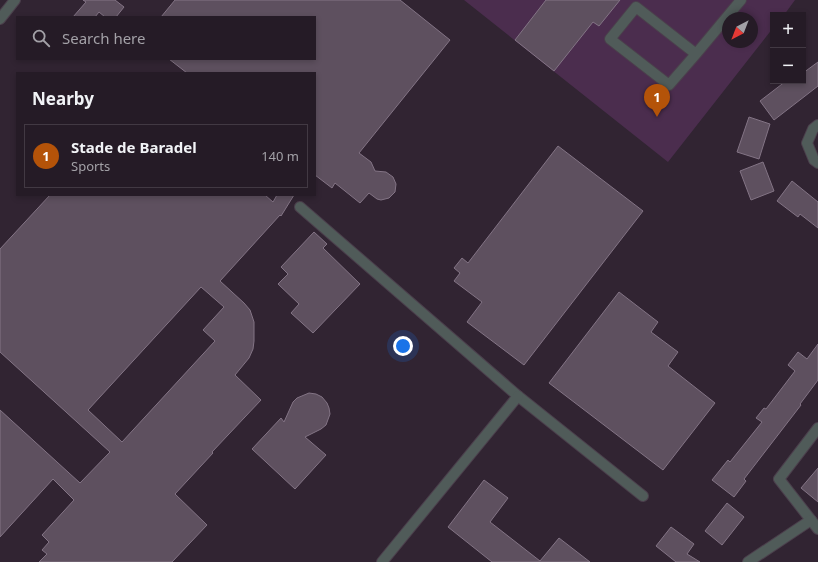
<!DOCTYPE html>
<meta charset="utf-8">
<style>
:root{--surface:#251b26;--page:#2d242e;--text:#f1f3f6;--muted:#a3a1a7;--line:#423943;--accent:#b45309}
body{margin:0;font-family:"Noto Sans",sans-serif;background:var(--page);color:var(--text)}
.controls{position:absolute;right:12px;top:12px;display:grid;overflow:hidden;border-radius:0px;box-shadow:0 2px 6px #0003}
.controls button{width:36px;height:36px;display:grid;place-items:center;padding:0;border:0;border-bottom:1px solid var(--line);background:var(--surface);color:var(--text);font:20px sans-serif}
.compass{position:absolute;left:722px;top:12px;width:36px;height:36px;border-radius:50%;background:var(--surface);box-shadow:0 2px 6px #0003;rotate:222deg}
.you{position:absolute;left:403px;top:346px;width:14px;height:14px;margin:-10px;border:3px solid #fff;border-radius:50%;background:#1a73e8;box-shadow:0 0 0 6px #1a73e833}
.badge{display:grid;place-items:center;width:26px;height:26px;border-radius:50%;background:var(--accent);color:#fff;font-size:13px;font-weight:700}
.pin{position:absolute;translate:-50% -33px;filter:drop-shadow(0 1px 2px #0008)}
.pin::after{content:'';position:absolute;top:21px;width:14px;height:12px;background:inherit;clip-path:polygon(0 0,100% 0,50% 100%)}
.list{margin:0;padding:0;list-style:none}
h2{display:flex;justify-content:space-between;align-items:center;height:52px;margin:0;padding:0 16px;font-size:17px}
h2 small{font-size:13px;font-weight:400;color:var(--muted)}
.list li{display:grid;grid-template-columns:26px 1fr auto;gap:12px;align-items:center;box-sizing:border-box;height:64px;margin:0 8px 8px;padding:0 8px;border:1px solid var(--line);border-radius:0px}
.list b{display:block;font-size:15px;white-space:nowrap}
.list p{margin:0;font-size:13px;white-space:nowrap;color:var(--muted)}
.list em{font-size:13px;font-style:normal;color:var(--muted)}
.icon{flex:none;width:22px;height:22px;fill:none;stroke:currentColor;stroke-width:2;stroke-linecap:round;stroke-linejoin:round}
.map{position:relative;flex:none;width:818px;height:562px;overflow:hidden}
.search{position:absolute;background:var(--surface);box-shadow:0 2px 6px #0003;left:16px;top:16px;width:300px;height:44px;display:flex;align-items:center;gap:10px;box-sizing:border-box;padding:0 14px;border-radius:0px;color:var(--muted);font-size:15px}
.panel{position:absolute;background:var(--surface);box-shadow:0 2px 6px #0003;left:16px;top:72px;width:300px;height:124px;border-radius:0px}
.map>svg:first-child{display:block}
.green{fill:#4b2d4e;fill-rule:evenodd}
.building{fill:#5e505f;stroke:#837485;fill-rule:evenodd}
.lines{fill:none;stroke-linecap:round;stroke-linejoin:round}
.minor-casing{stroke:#4b3f4c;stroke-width:12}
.minor{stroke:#505b59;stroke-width:10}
</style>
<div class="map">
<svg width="818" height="562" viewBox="0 0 818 562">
<rect width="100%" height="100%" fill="#312432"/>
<!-- green -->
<path class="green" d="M464,0h331l-11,15h-11v13l-105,134zM728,18h24v24h-24z"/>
<!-- building -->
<g class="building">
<path d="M83,0h32l9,7 -8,10h-11l-6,-5 -4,5h-22l13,-15z"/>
<path d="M175,0h225l50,40 -91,113 12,9 4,9 11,1 7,5 3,7 -1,8 -6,6 -8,2 -4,-1 -8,-6 -9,10 -25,-20 -3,5 -17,-13v-102h-128l-18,-14h146v-42h-154z"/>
<path d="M546,0h74l-21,26 -6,-4 -39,49 -39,-31z"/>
<path d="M818,62v24l-44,34 -14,-19 26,-20h17v-8z"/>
<path d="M749,117l21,7 -11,35 -22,-7z"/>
<path d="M558,146l85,65 -119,154 -57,-43 15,-20 -28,-21 6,-8 -6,-5 8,-10 6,5z"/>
<path d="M763,162l11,29 -23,9 -11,-29z"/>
<path d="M792,181l26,21v26l-18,-14 -2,3 -21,-16z"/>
<path d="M50,195h215l8,7 4,-7h17l-13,21 -1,-1 -60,66 24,22 6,7 4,12v19l-1,8 -4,9 -14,17 26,25 -49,52 1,1 -38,41 32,31 -35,37h-133l8,-8 -5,-4 7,-8 -7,-7 32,-35 -21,-21 -53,58v-127l80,73 30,-31 -110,-100v-103zM201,287l23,20 -21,23 12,11 -93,101 -34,-32z"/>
<path d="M314,232l13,12 -4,4 37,36 -47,49 -22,-20 8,-9 -21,-20 10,-10 -7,-7z"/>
<path d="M619,292l39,30 -7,10 27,20 -10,14 47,37 -52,67 -114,-87z"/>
<path d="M818,344v36l-18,24 1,1 -57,74 2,2 -12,16 -22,-17 16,-20 2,2 32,-40 -6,-4 8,-10 2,1 29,-38 -7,-6 10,-13 9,7z"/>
<path d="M309,393l7,1 6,3 5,6 2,5 1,6 -4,11 -5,4 -16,8 21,18 -31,34 -43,-40 29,-31 3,4 9,-20 4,-4z"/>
<path d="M818,468v34l-17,-14z"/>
<path d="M484,480l24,18 -18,24 50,39 19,-23 31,24h-98l-44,-35z"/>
<path d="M727,503l17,14 -22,28 -17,-14z"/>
<path d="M671,527l23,17 -7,10 13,8h-24l-20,-16z"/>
</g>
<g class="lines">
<defs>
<g id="minor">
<path d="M0,19l15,-19"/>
<path d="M696,54l-60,-47 -26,32 59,46 27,-31 45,-54"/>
<path d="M818,125l-5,4 -6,14 7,17 4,3"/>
<path d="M300,207l218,189 125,100"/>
<path d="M818,428l-39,51 39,50"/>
<path d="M382,562l136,-166"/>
<path d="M748,562l63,-42"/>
</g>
</defs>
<!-- minor casing -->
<use href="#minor" class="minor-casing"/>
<!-- minor -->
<use href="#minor" class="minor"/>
</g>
</svg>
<div class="controls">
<button>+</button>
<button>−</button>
</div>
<svg class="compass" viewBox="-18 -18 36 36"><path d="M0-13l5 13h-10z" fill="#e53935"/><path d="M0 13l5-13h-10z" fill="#a3a1a7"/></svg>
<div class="you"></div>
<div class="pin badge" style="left:657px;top:117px">1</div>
<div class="search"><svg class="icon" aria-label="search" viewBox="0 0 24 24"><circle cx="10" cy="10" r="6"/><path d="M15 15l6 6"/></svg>Search here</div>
<section class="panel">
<h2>Nearby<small></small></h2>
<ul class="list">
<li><span class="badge">1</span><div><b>Stade de Baradel</b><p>Sports</p></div><em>140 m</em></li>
</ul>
</section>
</div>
